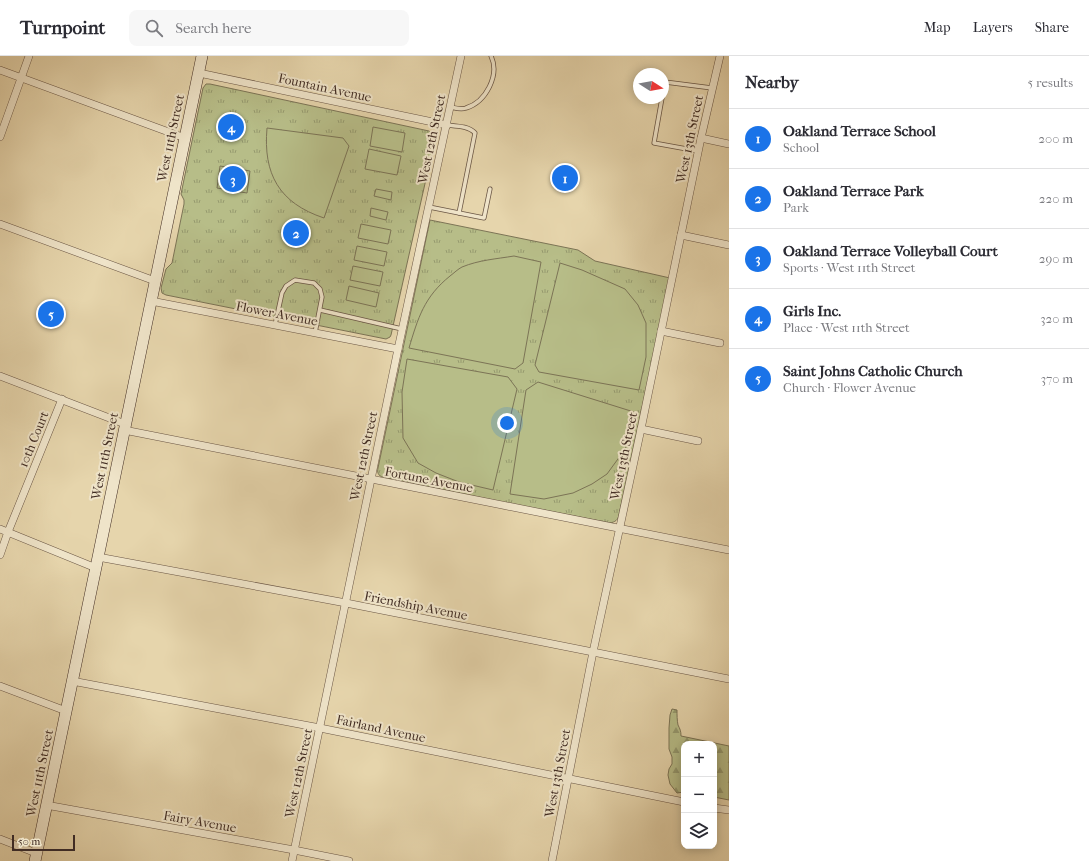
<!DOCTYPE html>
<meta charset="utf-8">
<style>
:root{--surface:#fff;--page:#f7f7f7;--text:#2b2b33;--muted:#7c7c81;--line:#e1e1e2;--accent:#1a73e8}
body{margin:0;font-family:"IM FELL French Canon",serif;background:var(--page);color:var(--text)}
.controls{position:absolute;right:12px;bottom:12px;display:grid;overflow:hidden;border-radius:8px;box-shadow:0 2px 10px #0003}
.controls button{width:36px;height:36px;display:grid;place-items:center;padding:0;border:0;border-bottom:1px solid var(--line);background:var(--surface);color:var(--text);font:20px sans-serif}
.compass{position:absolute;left:633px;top:12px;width:36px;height:36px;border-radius:50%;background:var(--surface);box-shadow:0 2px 10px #0003;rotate:101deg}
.scale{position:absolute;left:12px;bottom:10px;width:63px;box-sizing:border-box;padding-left:4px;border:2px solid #412c23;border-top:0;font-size:11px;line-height:14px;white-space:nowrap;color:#412c23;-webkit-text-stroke:3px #efe4c9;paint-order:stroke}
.you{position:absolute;left:507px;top:367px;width:14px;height:14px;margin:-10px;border:3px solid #fff;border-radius:50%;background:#1a73e8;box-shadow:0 0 0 6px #1a73e833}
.badge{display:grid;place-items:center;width:26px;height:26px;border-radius:50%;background:var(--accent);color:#fff;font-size:13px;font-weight:700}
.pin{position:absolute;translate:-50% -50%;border:2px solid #fff;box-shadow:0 1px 4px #0006}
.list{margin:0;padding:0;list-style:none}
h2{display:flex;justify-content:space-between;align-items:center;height:52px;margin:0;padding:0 16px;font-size:17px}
h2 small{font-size:13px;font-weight:400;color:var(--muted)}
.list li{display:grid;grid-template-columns:26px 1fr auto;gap:12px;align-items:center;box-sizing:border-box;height:60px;padding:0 16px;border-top:1px solid var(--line)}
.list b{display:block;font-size:15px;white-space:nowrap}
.list p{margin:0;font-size:13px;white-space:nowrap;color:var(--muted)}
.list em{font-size:13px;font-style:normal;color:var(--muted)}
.icon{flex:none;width:22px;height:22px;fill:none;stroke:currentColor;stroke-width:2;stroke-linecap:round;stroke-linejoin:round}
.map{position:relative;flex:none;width:729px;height:805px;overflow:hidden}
header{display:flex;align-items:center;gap:24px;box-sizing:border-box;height:56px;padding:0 20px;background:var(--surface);border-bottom:1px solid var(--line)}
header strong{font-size:19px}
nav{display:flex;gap:22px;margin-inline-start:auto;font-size:14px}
.search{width:280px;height:36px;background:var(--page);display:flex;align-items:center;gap:10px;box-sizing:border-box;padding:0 14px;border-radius:8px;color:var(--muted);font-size:15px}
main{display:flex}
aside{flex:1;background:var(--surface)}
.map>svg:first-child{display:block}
.grass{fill:url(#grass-tufts);stroke:#7c7456}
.forest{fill:url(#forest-firs);stroke:#7c7456}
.pitch{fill:#b7bd88;stroke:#7c7456}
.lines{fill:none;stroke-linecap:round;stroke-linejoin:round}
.service-casing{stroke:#6a5645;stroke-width:5}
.minor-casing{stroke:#6a5645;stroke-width:8}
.secondary-casing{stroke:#412c23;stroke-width:12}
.service{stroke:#efe4c9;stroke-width:3.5}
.minor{stroke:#efe4c9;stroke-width:7}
.secondary{stroke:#efe4c9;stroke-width:11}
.labels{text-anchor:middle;stroke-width:4;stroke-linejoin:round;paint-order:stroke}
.street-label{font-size:13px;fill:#412c23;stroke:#efe4c9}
</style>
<header>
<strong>Turnpoint</strong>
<div class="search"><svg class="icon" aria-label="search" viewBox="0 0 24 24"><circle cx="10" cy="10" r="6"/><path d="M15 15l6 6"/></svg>Search here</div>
<nav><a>Map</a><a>Layers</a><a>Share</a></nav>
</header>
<main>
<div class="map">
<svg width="729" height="805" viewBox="0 0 729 805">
<defs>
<pattern id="grass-tufts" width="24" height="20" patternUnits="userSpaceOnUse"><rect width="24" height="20" fill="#b7bd88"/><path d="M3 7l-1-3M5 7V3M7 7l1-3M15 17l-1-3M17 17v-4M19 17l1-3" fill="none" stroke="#969a6f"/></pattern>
<pattern id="forest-firs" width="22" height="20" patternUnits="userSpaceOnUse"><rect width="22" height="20" fill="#b7bd88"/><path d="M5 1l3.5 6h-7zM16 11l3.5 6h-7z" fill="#969a6f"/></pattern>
</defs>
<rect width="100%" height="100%" fill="#e6d5ac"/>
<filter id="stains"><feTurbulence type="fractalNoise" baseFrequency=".005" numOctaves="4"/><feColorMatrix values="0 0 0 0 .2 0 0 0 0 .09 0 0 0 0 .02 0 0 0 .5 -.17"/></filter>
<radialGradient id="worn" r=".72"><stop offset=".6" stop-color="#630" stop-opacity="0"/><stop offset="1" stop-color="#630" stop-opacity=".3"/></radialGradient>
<!-- grass -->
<g class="grass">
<path d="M206,28h4l219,47 4,3 2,5 -44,196 -1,2 -4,2 -220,-44 -4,-2 -1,-5 5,-19 6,-6 12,-59v-4l-3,-6 22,-106z"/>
<path d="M430,164l148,30 17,11 75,17 -51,237c-1,5 -4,7 -9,8l-108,-21 -119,-25c-5,-1 -6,-5 -5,-9z"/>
</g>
<!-- forest -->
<path class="forest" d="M672,653l5,1c0,5 0,10 1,15 2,4 3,6 3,11l48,10v54l-15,-3v-53h-30v48l-7,1 -7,-9 -2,-9 1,-6 3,-5v-7l-3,-8v-21l1,-13z"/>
<!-- pitch -->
<g class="pitch">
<path d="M373,71l32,6 -3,19 -32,-6z"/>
<path d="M267,72l76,10 6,8 -25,72c-45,-15 -61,-44 -57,-90z"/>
<path d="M369,93l32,7 -4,19 -32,-6z"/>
<path d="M220,110l30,5 -3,22 -30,-5z"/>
<path d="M376,133l16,3 -1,8 -17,-4z"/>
<path d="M371,152l17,4 -2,8 -16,-4z"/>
<path d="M361,168l30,6 -3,14 -30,-6z"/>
<path d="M357,190l30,6 -3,14 -30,-6z"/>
<path d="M514,200l27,6 -18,101 -8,6 -106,-21c9,-30 15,-51 41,-72 4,-3 8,-7 12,-9 17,-7 34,-8 52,-11z"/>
<path d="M560,207l22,7 43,19 13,16 8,18v34l-7,33 -100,-18 -4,-7z"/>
<path d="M353,210l30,6 -3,14 -30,-6z"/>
<path d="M349,230l30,7 -3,14 -30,-7z"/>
<path d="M407,303l101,18 9,12 -24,101 -34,-8 -23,-9 -18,-10 -15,-25 -1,-46z"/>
<path d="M538,326l96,30 -2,25 -9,15 -16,22 -15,10 -19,9 -29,6 -34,-5 16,-104z"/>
</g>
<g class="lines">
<defs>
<g id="service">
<path d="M663,36l2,-10 47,6"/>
<path d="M662,42l-8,45 44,8"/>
<path d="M450,51c5,1 11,3 16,1 20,-6 34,-33 25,-52"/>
<path d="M429,151l30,6 16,-80c-6,-7 -19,-7 -28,-8"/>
<path d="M459,157l25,5 6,-29"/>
<path d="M320,254l82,19"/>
<path d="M275,269l7,-32 4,-7 9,-6 19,3 6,6 2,8 -7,36"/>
</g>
<g id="minor">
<path d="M0,14l185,68"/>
<path d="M199,17l248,52"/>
<path d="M0,81l29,-81"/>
<path d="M701,82l28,6"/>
<path d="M0,168l155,57"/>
<path d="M681,179l48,10"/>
<path d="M151,245l247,48"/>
<path d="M661,275l59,12"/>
<path d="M0,320l125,48"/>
<path d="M641,373l57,12"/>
<path d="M124,374l605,120"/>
<path d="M0,473l96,39"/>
<path d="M0,499l8,-23 54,-133"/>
<path d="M98,501l248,46 383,76"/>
<path d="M72,625l248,47 364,74"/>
<path d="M0,630l66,25"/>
<path d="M46,749l248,45 55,11"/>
<path d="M714,752l15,2"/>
<path d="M0,783l36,14"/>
<path d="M292,805l106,-512 63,-293"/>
<path d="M552,805l41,-209 48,-223 60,-291 19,-82"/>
</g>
<path id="secondary" d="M35,805l167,-805"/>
</defs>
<!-- service casing -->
<use href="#service" class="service-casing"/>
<!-- minor casing -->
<use href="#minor" class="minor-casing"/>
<!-- secondary casing -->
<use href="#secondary" class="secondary-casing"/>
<!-- service -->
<use href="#service" class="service"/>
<!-- minor -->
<use href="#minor" class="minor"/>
<!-- secondary -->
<use href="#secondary" class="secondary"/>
</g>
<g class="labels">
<!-- street labels -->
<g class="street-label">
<text transform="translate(325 31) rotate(12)" y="5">Fountain Avenue</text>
<text transform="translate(170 82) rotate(-78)" y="5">West 11th Street</text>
<text transform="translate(431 83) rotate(-78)" y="5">West 12th Street</text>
<text transform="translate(689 83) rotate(-78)" y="5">West 13th Street</text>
<text transform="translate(277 257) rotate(11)" y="5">Flower Avenue</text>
<text transform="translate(33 383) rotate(-68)" y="5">10th Court</text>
<text transform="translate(104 400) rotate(-78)" y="5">West 11th Street</text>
<text transform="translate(363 400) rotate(-78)" y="5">West 12th Street</text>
<text transform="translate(623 400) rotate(-78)" y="5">West 13th Street</text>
<text transform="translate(429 423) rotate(11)" y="5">Fortune Avenue</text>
<text transform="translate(416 549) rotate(11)" y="5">Friendship Avenue</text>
<text transform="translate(381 672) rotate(12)" y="5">Fairland Avenue</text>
<text transform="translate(39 717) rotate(-78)" y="5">West 11th Street</text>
<text transform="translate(298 717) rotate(-78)" y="5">West 12th Street</text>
<text transform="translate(557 717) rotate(-79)" y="5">West 13th Street</text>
<text transform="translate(200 765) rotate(10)" y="5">Fairy Avenue</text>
</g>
</g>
<rect width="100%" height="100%" filter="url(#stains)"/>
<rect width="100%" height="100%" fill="url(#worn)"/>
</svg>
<div class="controls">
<button>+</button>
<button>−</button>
<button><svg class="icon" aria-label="layers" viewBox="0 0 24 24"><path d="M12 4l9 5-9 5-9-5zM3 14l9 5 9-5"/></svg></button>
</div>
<svg class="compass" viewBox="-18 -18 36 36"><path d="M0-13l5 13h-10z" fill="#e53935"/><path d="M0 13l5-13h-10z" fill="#7c7c81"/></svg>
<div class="scale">50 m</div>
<div class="you"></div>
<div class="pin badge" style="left:565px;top:122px">1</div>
<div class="pin badge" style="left:296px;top:177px">2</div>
<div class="pin badge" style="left:233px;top:123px">3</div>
<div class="pin badge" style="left:231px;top:71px">4</div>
<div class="pin badge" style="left:51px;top:258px">5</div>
</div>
<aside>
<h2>Nearby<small>5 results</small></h2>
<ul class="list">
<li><span class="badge">1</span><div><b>Oakland Terrace School</b><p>School</p></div><em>200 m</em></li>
<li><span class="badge">2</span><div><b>Oakland Terrace Park</b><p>Park</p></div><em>220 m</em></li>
<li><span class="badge">3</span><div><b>Oakland Terrace Volleyball Court</b><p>Sports · West 11th Street</p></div><em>290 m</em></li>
<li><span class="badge">4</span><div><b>Girls Inc.</b><p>Place · West 11th Street</p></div><em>320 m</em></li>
<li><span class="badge">5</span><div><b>Saint Johns Catholic Church</b><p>Church · Flower Avenue</p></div><em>370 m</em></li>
</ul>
</aside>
</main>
